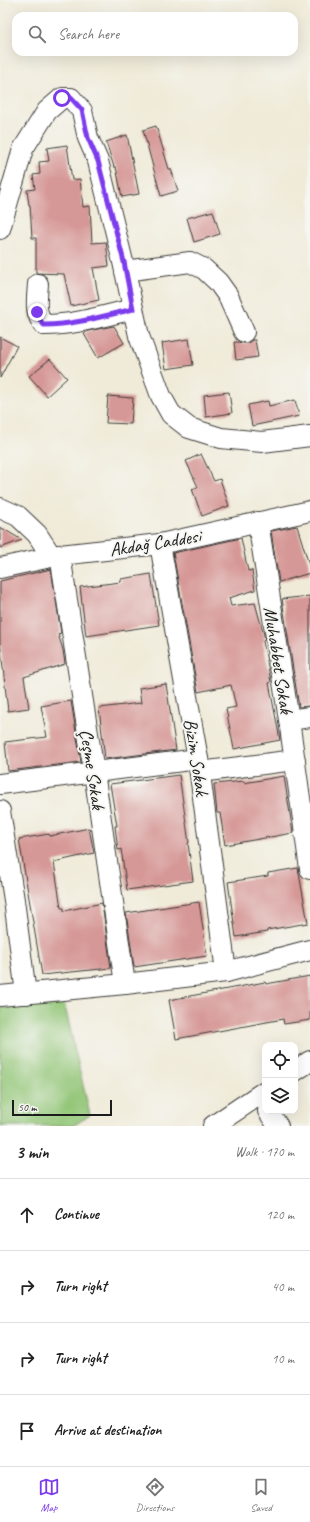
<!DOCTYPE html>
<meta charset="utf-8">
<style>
:root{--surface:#fff;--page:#f2f2f2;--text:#222;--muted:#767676;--line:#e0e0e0;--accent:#7c3aed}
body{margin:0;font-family:Caveat,sans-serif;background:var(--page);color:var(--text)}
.controls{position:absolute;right:12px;bottom:12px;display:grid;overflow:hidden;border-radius:8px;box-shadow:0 4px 16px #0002}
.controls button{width:36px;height:36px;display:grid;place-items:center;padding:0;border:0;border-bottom:1px solid var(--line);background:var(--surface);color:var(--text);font:20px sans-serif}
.scale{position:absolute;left:12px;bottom:10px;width:100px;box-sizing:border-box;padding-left:4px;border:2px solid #1c1c1c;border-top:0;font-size:11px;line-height:14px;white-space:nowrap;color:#1c1c1c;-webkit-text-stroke:3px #f6f6f2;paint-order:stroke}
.stop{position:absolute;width:12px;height:12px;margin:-9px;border:3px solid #7c3aed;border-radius:50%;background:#fff}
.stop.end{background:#7c3aed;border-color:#fff;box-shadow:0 1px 4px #0008}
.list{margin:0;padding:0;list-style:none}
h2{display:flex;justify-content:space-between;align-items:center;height:52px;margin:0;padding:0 16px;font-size:17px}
h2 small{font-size:13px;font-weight:400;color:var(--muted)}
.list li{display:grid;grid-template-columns:26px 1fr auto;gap:12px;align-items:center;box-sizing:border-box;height:72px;padding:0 16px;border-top:1px solid var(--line)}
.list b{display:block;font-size:15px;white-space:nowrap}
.list em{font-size:13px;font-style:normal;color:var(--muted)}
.icon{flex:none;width:22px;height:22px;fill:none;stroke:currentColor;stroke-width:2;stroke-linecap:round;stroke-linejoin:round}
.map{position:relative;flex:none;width:310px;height:1126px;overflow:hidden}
.search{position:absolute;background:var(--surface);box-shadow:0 4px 16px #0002;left:12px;right:12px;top:12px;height:44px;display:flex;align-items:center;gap:10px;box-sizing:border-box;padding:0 14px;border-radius:12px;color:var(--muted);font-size:15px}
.sheet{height:340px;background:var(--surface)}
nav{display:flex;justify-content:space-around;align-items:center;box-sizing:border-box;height:56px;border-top:1px solid var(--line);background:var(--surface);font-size:11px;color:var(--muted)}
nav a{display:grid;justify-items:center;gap:2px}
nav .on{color:var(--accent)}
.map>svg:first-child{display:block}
.green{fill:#92c576;stroke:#577049}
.building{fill:#d69896}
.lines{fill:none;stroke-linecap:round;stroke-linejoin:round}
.minor-casing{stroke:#3c3b38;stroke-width:22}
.minor{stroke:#fff;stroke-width:20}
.route{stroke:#7c3aed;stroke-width:5}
.labels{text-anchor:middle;stroke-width:4;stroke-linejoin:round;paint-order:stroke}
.street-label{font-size:19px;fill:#1c1c1c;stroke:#f6f6f2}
</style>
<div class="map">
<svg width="310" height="1126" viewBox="0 0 310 1126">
<rect width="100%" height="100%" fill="#f6f6f2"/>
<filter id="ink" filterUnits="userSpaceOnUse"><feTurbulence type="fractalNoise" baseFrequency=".025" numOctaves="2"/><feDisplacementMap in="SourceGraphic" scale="8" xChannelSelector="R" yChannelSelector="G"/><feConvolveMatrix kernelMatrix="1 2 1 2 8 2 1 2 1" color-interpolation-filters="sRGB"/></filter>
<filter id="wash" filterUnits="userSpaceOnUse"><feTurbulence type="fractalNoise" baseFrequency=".012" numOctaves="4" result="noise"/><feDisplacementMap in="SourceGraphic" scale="16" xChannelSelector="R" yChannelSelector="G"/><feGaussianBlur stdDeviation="0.9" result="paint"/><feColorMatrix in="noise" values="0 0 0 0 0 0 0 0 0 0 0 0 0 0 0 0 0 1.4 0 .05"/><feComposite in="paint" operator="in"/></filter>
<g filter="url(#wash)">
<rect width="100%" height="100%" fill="#f0ebd9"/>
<!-- green -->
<path class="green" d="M64,1002l26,113 -17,11h-72l-1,-118z"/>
<g id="blocks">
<!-- building -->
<g class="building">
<path d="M156,126l13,43h2l7,22 -17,5 -18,-66z"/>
<path d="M127,135l12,59 -17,3 -6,-30h-2l-8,-25z"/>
<path d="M67,145l5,35 8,-1 3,28 7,-1 2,37 14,-1 3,24 -16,2 6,32 -28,6 -7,-32 -28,-1v-35h-4l-2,-33h-1l-2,-15 8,-1 -2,-14 7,-1 -1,-12 10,-1 -2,-13z"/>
<path d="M213,211l7,23 -26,8 -7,-24z"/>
<path d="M114,326l10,17 -26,15 -14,-24 4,-3z"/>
<path d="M0,337l17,9 -17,32z"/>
<path d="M189,339l4,26 -27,4 -4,-26z"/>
<path d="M252,340h3l3,17 -22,3 -2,-18h4l5,1h5z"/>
<path d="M50,359l17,19 -20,18 -18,-20z"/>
<path d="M229,392l3,21 -26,4 -2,-22z"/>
<path d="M108,396l25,2 -2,26 -25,-1z"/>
<path d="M295,400l4,16 -47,10 -4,-21 20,-4 1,5z"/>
<path d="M201,454l13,27 6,-2 9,27 -27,10 -10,-27 6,-2 -12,-26z"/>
<path d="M297,526l13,42v5l-31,9 -8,-51z"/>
<path d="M0,527l22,13 -22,8z"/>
<path d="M241,538l7,33 4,-1 3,20 -26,8 2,8 24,-3 9,32 1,5 -2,1 8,41 -2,1 11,57 -46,9 -8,-40 10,-2 -5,-22 -33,7 -25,-139z"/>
<path d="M51,569l10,64 -3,1 5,16 2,14 -41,13 5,31 -21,3 -8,-69v-61z"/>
<path d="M151,574l8,51 -73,11 -6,-49 41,-5v-3z"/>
<path d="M310,596v110l-11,1 -17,-108z"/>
<path d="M166,684l10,66 -71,9 -6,-51 42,-5 -2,-15z"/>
<path d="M71,701l10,61 -73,9 -3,-29 42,-5 -6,-31z"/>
<path d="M179,775l10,68h-1l5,38 -66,9 -6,-41 -3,1 -3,-24h2l-7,-42z"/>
<path d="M284,776l9,57 -68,12 -5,-32h-3l-3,-29 30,-3v2z"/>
<path d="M89,828l5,25 -40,9 7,46h3v3l38,-8 9,65 -69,7 -23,-136 30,-5 1,2z"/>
<path d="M298,868l10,55 -41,7v2l-31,5 -8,-55 40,-6v-3z"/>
<path d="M199,902l8,54 -73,11 -8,-54z"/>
<path d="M310,976v44l-26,4 -1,-5 -107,20 -7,-39 96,-18 1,2z"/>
</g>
</g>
</g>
<g filter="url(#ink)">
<use href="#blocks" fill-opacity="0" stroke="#3c3b38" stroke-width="1"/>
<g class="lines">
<defs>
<g id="minor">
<path d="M0,229l23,-80 24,-38 15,-13h9l11,13 6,27 10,23 25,101 16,74 22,60 10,18 18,14 32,10 41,4 48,-6"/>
<path d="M125,271l65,-9 14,7 14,13 10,14 16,36"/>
<path d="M38,284c-1,15 -4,29 6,41 30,0 60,-9 89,-16"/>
<path d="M0,508l18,8 19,18 15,23"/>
<path d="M258,522l31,198 21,149"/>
<path d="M160,544l38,215 28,213"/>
<path d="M60,555l34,217 31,212"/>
<path d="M0,568l60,-13 100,-11 150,-33"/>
<path d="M289,720l21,-3"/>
<path d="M200,772l95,-12"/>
<path d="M0,784l198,-25"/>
<path d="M0,811l14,89 12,94"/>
<path d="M0,996l125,-12 101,-12 84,-22"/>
<path d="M295,1071l15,-10"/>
<path d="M268,1111l10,15"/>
<path d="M213,1126l52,-35"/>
</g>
</defs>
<!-- minor casing -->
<use href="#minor" class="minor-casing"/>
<!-- minor -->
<use href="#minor" class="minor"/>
</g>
</g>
<g class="lines" filter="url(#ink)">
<!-- route -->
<path class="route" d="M37,312l2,7 5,6c30,0 60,-9 89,-16l-9,-47 -26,-101 -10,-23 -6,-28 -11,-12h-9"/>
</g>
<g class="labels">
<!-- street labels -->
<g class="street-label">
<text transform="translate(155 542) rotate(-9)" y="7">Akdağ Caddesi</text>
<text transform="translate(279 660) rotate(81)" y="7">Muhabbet Sokak</text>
<text transform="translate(197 757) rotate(81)" y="7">Bizim Sokak</text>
<text transform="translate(93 769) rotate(81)" y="7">Çeşme Sokak</text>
</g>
</g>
</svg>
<div class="controls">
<button><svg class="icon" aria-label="locate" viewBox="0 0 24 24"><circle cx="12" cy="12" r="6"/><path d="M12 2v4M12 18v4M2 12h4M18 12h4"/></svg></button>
<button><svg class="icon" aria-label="layers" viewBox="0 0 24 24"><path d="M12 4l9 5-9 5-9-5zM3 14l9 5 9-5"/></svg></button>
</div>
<div class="scale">50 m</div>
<div class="stop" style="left:62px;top:98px"></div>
<div class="stop end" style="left:37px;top:312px"></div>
<div class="search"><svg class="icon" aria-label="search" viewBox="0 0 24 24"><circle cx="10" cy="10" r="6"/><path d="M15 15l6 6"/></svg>Search here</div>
</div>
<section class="sheet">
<h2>3 min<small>Walk · 170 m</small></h2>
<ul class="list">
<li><svg class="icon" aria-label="ahead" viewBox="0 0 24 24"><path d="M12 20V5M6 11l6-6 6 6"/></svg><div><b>Continue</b></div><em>120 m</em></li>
<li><svg class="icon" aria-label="right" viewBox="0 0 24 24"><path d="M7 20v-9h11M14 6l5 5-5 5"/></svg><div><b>Turn right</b></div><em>40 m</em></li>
<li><svg class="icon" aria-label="right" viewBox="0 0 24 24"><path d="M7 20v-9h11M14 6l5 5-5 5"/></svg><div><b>Turn right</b></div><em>10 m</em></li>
<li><svg class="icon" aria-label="arrive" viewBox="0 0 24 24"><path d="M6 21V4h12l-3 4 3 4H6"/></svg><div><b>Arrive at destination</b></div></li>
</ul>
</section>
<nav>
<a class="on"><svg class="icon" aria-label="map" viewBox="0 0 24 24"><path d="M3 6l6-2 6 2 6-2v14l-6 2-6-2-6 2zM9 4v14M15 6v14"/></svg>Map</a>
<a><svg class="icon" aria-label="directions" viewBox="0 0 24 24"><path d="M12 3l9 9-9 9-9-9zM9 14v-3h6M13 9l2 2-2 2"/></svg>Directions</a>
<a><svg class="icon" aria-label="saved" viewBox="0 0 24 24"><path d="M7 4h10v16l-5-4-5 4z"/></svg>Saved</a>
</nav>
